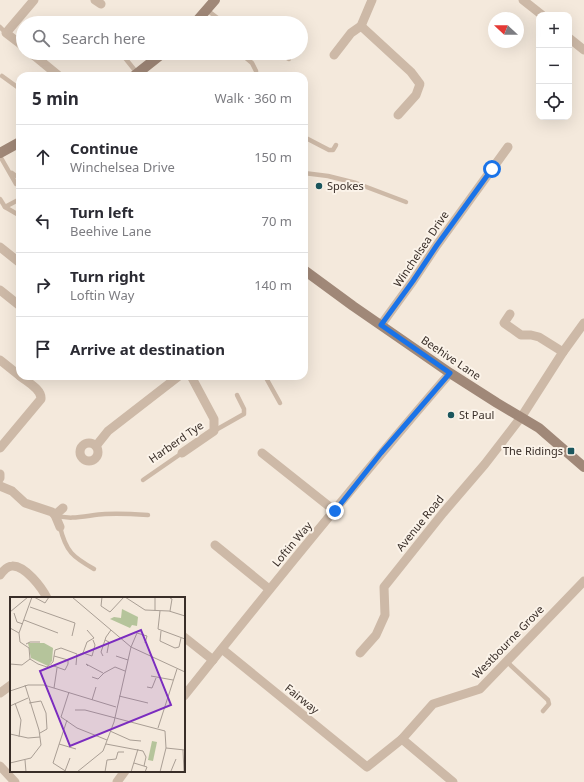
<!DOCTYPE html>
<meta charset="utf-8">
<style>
:root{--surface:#fff;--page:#f7f7f7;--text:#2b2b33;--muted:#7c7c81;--line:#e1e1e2}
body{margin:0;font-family:"Noto Sans",sans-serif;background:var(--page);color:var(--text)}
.controls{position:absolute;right:12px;top:12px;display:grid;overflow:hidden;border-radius:8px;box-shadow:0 4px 16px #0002}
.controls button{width:36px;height:36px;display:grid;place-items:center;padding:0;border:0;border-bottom:1px solid var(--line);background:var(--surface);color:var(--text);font:20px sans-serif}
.compass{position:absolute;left:488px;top:12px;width:36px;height:36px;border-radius:50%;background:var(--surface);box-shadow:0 4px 16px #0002;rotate:292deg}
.stop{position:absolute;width:12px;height:12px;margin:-9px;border:3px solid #1a73e8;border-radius:50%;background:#fff}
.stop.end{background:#1a73e8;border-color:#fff;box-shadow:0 1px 4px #0008}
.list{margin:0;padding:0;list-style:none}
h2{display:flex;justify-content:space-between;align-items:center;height:52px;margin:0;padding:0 16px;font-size:17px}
h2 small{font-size:13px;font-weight:400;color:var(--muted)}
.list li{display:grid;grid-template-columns:26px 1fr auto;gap:12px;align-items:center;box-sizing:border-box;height:64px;padding:0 16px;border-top:1px solid var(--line)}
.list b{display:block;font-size:15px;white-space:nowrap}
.list p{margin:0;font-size:13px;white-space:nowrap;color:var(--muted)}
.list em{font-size:13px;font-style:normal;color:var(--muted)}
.icon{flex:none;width:22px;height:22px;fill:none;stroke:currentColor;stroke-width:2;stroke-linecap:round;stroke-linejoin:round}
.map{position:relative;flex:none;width:584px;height:782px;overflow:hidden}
.search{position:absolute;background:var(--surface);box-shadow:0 4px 16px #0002;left:16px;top:16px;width:292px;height:44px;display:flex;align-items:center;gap:10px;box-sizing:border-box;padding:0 14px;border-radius:22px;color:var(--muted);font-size:15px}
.panel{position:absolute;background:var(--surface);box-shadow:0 4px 16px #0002;left:16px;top:72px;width:292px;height:308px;border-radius:12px}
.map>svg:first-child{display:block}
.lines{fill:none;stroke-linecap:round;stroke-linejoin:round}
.lane{stroke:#cdb9a7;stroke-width:4.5}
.street{stroke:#cdb9a7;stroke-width:9}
.secondary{stroke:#a08878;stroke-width:10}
.route{stroke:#1a73e8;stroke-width:5}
.poi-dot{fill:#1b565d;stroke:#fbf3e9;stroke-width:1.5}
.labels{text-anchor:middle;stroke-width:4;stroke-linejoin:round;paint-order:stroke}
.poi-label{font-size:11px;fill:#392e28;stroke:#fbf3e9;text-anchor:start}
.street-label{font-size:11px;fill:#392e28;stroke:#fbf3e9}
.inset-road{fill:none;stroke:#a99e94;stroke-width:1}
.view{fill:#7b2cbf;fill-opacity:0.15;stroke:#7b2cbf;stroke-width:2}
.inset-edge{fill:none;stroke:#392e28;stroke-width:2}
</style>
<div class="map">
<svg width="584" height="782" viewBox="0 0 584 782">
<rect width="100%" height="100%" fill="#f4e9dc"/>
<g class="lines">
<!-- lane -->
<g class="lane">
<path d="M207,10l17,13"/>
<path d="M0,27l6,6"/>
<path d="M121,53l16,20"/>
<path d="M240,53l12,10 4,8"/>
<path d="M278,53l11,6"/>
<path d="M2,76l18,13"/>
<path d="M304,137l25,13h4l3,-5"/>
<path d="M0,156l16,28"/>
<path d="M12,173l8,6"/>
<path d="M304,173l24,3 28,7 50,19"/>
<path d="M0,199l5,8 15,-8"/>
<path d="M5,207l12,7 3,-2"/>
<path d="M265,376l15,27"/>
<path d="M214,431l30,-17v-5l-7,-14"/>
<path d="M143,480l39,-27"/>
<path d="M55,515c16,6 33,0 50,-1 14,-1 29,0 43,1"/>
<path d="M60,527c6,25 13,30 34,42"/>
<path d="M506,661l42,39 1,4 -6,7"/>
</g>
<!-- street -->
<g class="street">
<path d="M95,0l6,4"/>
<path d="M523,0l19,15"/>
<path d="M361,26l50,46 9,12 -4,11 -18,20"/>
<path d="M569,38l15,12"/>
<path d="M23,46l-17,-13 28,-33"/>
<path d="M31,53l28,23"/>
<path d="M334,55l17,-22 10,-7 11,-26"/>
<path d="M0,247l20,16"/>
<path d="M0,290l20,16"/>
<path d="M510,314l-6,9 17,12h10l8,2 24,15"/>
<path d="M381,325l32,-44 24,-36 71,-98"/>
<path d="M0,360l20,16"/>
<circle cx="89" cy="452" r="9"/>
<path d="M96,446l12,-15 71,-55"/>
<path d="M0,448l41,-49c1,-10 -14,-17 -21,-23"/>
<path d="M182,453l32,-22v-12l-23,-43"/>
<path d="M262,453l73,58"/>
<path d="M0,474v4"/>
<path d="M0,486l12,5 13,12 27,9 3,3 5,12"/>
<path d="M55,515l8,-7"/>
<path d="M215,545l54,44"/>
<path d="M0,575c3,-4 7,-9 12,-9 13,-1 30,22 35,32"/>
<path d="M184,637l29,23"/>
<path d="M222,649l145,118 35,-28 31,-35 47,-15 104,-108"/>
<path d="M360,653l16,-18 9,-20 -1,-28 59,-74 42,-49 37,-48 41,-64 21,-29"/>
<path d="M0,693l11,-8"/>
<path d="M184,696c87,-109 175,-218 266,-323"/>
<path d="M402,739l51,43"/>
<path d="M0,766l15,16"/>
<path d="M117,782l8,-11"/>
</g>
<!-- secondary -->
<g class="secondary">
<path d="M195,23l20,-23"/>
<path d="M134,76l29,-23"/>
<path d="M0,153l20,-11"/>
<path d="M304,270l49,36 97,67 47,30 42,25 45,39"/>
</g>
</g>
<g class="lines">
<!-- route -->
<path class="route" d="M335,511l46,-58 69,-80 -69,-48 32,-44 24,-36 55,-76"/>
</g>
<!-- markers -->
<g class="poi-dot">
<circle cx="319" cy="186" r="4"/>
<circle cx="451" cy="415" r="4"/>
<rect x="567" y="447" width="8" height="8" rx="2"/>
</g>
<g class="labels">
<!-- poi labels -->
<g class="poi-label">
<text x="327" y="190">Spokes</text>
<text x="459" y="419">St Paul</text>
<text x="563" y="455" text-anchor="end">The Ridings</text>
</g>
<!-- street labels -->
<g class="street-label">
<text transform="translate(421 249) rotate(-56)" y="4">Winchelsea Drive</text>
<text transform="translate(451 358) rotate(34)" y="4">Beehive Lane</text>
<text transform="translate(176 442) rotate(-35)" y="4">Harberd Tye</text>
<text transform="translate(420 523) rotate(-51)" y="4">Avenue Road</text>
<text transform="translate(292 544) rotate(-50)" y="4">Loftin Way</text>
<text transform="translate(508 642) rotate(-46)" y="4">Westbourne Grove</text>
<text transform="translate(302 699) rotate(39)" y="4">Fairway</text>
</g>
</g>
<!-- overview -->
<g transform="translate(10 597)">
<rect width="175" height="175" fill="#f4e9dc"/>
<path d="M18,46h16l9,5 -1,13 -4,5 -17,-8z" fill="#b5c49b"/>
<path d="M112,12l16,8 -1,9 -5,-1 -2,3 -20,-9 4,-2 7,1z" fill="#b5c49b"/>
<path d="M142,144l5,1 -4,19 -5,-1z" fill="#b5c49b"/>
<path class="inset-road" d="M24,0l11,6 4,-6M62,0l59,50 -17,75 -11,29 -26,21M92,0l-1,9 9,6 14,-15M115,0l20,13 24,1 16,5M160,1l2,1 -2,12M20,10l45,16 -3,13M145,14v-14M150,14l-2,18 27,10M0,15l18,-15M4,16l3,9 6,2M14,23l34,13M0,31l9,5 1,9 9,6 1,11 8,5 9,3 6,-5 2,-12 6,-2 16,6 -1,11M151,34l-1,10 15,7 4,-1 2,-9M9,36l13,-36M95,43l4,2 -2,11M135,46l2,-7 -10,-3 -6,14 54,25M16,47l4,-2h10M73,56l9,3 3,-11 -2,-5M68,58l5,-2 4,-11 7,-4 -7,-8M93,59l-2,-4 5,-15 5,-7M106,59l12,4M0,67l12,1 8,-6M41,68l14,5 3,-6v-4l-14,-4M78,69l-2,-2 17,9M141,79l22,4M82,80l6,2 6,-6 11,-6 10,4M137,90l5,1 4,-10M44,91l3,-20M0,94l18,-6h16l72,22M59,95l-8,25 16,11 30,12M109,99l29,7M82,103l4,-13M5,106l6,17 -2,17M19,106l12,-2 5,12 1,16 -7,4M0,109l18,-8M65,113h10l80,21 1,17 -6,24M57,123l-14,43 14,9M148,131l19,-59M100,134l20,9 11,1M0,137l18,4 12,-1M49,147l17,5M96,147l37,7 3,6 -2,9M156,151l19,2M173,153l1,22M15,163l1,12M97,163l9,-1 2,-7h6M0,166l21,-5 10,-13 -2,-15 -14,-45M124,166l13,4 -2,5M55,174l5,-13M161,174l5,-12M90,175h13M95,175l2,-12M121,175l7,-23"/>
<path class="view" d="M131,33l30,75 -101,41 -30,-75z"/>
<rect width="175" height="175" class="inset-edge"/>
</g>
</svg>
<div class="controls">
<button>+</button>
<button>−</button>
<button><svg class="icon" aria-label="locate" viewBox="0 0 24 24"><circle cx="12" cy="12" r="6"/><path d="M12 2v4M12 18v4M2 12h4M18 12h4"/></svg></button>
</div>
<svg class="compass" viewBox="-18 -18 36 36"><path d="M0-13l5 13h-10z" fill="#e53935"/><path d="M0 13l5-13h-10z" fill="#7c7c81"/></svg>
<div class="stop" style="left:492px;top:169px"></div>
<div class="stop end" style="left:335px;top:511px"></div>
<div class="search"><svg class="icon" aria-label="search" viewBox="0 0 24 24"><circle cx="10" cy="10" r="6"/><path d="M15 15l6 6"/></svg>Search here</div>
<section class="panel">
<h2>5 min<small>Walk · 360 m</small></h2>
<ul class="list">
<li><svg class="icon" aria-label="ahead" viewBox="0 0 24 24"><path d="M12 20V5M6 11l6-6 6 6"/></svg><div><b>Continue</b><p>Winchelsea Drive</p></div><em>150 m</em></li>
<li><svg class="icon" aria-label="left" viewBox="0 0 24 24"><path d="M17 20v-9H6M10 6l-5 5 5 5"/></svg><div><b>Turn left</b><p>Beehive Lane</p></div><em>70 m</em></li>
<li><svg class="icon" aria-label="right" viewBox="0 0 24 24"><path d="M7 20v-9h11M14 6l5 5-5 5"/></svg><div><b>Turn right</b><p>Loftin Way</p></div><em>140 m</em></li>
<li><svg class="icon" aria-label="arrive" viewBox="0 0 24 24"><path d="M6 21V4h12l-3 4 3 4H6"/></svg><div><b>Arrive at destination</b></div></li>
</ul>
</section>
</div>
